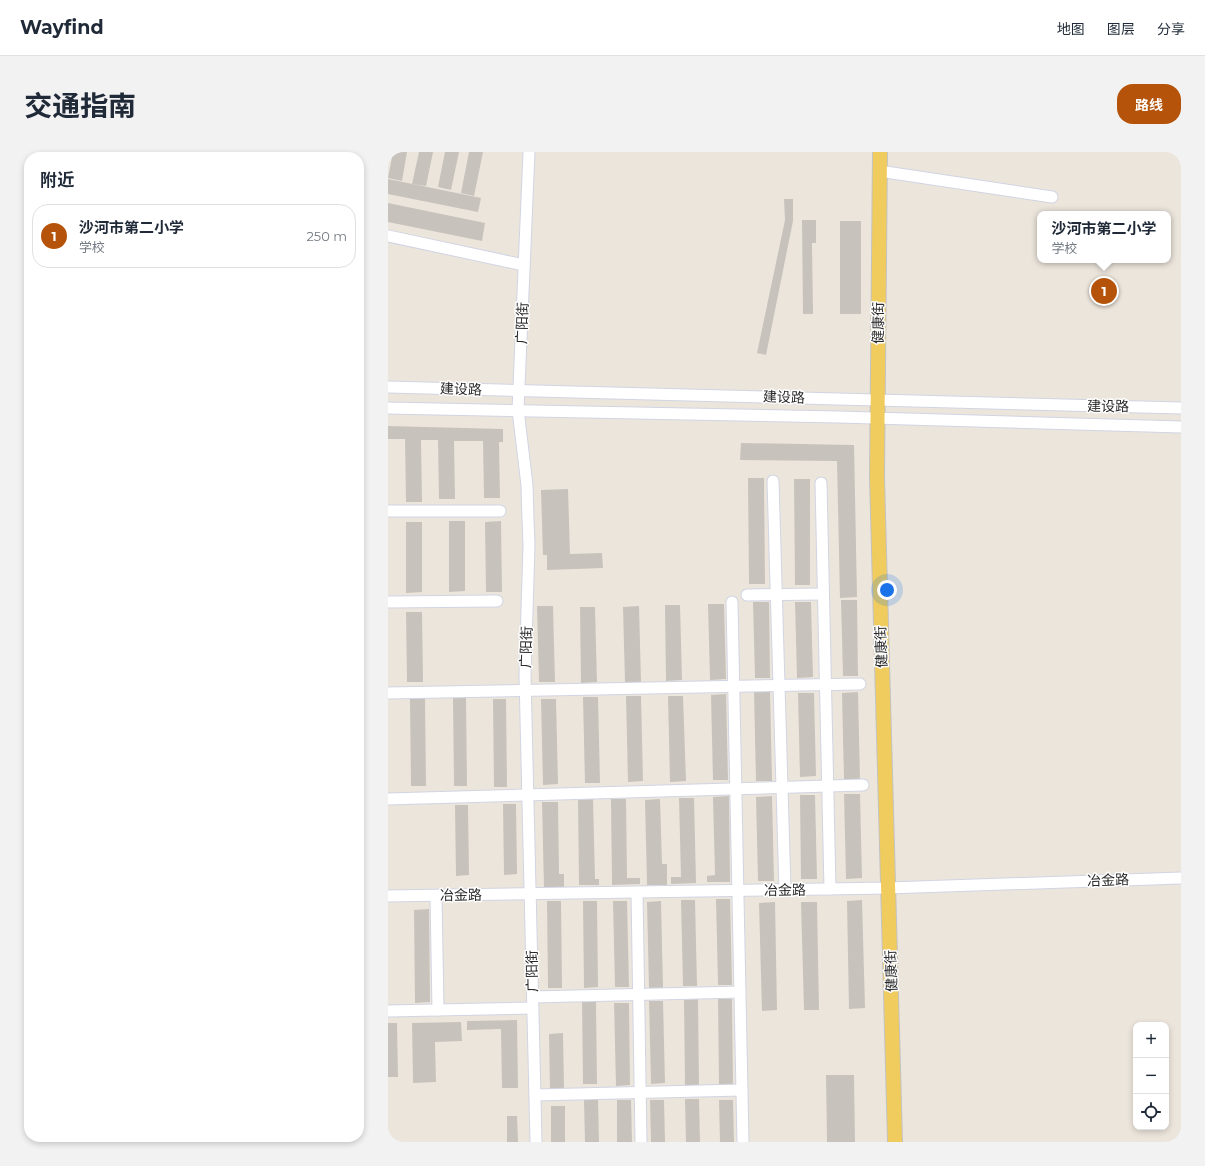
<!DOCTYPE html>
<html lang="zh">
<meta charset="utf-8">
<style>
:root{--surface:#fff;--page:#f2f2f3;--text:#1f2937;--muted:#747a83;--line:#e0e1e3;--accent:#b45309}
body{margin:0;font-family:Montserrat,"Noto Sans SC",sans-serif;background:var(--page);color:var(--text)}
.controls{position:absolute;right:12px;bottom:12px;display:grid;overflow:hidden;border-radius:8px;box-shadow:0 2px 6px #0003}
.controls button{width:36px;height:36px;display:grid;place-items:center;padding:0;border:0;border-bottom:1px solid var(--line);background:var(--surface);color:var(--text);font:20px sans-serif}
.you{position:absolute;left:499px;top:438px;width:14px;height:14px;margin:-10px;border:3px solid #fff;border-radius:50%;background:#1a73e8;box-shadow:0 0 0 6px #1a73e833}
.badge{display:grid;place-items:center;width:26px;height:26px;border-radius:50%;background:var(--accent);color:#fff;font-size:13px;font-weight:700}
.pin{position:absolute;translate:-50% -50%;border:2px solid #fff;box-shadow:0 1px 4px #0006}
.popup{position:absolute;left:649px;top:59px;width:134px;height:52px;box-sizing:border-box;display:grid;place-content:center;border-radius:8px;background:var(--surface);filter:drop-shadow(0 1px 3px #0005);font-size:13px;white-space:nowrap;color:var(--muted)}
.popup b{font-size:15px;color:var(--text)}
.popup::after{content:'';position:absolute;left:50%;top:100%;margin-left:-8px;border:8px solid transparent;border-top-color:var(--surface)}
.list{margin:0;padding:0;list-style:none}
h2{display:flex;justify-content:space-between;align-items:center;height:52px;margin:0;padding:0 16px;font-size:17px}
h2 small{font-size:13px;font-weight:400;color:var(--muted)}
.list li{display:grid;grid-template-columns:26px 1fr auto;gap:12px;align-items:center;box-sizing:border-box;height:64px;margin:0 8px 8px;padding:0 8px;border:1px solid var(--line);border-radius:16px}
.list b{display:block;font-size:15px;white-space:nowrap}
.list p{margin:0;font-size:13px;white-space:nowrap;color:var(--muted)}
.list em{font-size:13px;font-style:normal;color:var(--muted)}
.icon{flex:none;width:22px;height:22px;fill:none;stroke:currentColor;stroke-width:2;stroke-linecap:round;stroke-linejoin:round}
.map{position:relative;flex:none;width:793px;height:990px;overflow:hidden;border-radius:16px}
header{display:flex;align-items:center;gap:24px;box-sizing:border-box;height:56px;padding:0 20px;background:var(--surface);border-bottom:1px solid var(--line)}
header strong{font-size:19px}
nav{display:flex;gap:22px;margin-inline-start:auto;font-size:14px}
.intro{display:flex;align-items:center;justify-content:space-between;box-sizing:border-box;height:96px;padding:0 24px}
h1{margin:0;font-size:28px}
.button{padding:10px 18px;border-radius:16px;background:var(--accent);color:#fff;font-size:14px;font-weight:700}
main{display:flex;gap:24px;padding:0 24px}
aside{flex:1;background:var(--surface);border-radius:16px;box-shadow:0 2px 6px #0003}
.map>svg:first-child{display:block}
.building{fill:#c7c2bc}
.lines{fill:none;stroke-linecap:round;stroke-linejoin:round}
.minor-casing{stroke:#d1d5e3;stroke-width:13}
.major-casing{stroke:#c3c3c3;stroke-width:16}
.minor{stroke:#fff;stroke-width:11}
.major{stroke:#f0cb5d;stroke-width:14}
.labels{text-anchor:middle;stroke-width:3;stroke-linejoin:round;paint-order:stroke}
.street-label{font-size:14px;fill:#2a2a2a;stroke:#fff}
</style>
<header>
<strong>Wayfind</strong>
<nav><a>地图</a><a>图层</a><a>分享</a></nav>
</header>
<div class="intro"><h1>交通指南</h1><a class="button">路线</a></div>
<main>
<aside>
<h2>附近<small></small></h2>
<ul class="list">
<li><span class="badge">1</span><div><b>沙河市第二小学</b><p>学校</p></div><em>250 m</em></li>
</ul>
</aside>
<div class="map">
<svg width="793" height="990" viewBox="0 0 793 990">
<rect width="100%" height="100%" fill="#ece5dc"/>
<!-- building -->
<g class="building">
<path d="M5,0h14l-5,29 -14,-3z"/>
<path d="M31,0h14l-7,34 -14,-2z"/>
<path d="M57,0h14l-8,38 -13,-3z"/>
<path d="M81,0h14l-9,44 -13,-3z"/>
<path d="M0,27l93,19 -3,14 -90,-18z"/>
<path d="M396,47h9v22l-27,134 -9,-2 28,-133z"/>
<path d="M0,51l97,20 -3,18 -94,-19z"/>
<path d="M414,68h14v23h-4l1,71h-10z"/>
<rect x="452" y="69" width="21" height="93"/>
<path d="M0,274l115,3v13h-4l1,56h-16l-1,-57h-29l1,58h-16l-1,-59h-17l1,62h-16l-1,-63h-17z"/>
<path d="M353,291l113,2 3,152 -17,1 -3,-137 -97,-1z"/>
<path d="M360,326h16l1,106h-16z"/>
<path d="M406,327h16v106h-15z"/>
<path d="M180,337l2,65 32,-1 1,15 -56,2v-15h-4l-2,-65z"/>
<path d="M61,369h16v70l-16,1z"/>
<path d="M113,369l1,71h-16l-1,-70z"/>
<path d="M18,370h16v70l-16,1z"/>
<path d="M453,448h16l1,76h-15z"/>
<path d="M365,450h16l1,76h-15z"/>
<path d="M407,450h16l2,75 -16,1z"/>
<path d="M320,452h16l2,75 -16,1z"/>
<path d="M277,453h15l2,75 -16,1z"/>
<path d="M149,454h16l2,76h-16z"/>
<path d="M251,454l2,76h-16l-2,-75z"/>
<path d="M192,455h15l2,75 -16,1z"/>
<path d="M18,460h16l1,70h-16z"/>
<path d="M382,538l2,91h-16l-2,-90z"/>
<path d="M470,540l2,88h-16l-2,-87z"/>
<path d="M410,541h16l2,83 -16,1z"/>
<path d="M338,542l2,86h-15l-2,-85z"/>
<path d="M238,544h15l2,85 -15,1z"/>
<path d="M280,544h15l3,85 -16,1z"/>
<path d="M195,545h15l2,86h-15z"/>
<path d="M37,546l1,88h-15l-1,-87z"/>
<path d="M65,546h13l1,88h-13z"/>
<path d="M105,547h13l1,88h-13z"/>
<path d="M153,547h15l2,85 -15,1z"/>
<path d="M456,642h16l2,84 -16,1z"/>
<path d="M412,643h15l2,84h-16z"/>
<path d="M341,644l1,86h-23v-6l8,-1 -2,-78z"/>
<path d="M384,644l2,85h-16l-2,-84z"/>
<path d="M291,646h15l2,85 -25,1v-7h10z"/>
<path d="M205,647l2,80h4v6h-20l-1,-85z"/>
<path d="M223,647h15l1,79h13v6l-28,1z"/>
<path d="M272,647l2,65h5v21h-20l-2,-85z"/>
<path d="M154,650h16l1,72h5v13l-20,1z"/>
<path d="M115,652h13l1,70 -13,1z"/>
<path d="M67,653h13l1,70 -13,1z"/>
<path d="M328,747h14l2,86h-14z"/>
<path d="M293,748h14l2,86h-14z"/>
<path d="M474,748l3,108 -16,1 -2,-108z"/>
<path d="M159,749h14l1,87h-14z"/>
<path d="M195,749h14l1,86 -14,1z"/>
<path d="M225,749h14l2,86h-14z"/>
<path d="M273,749l2,87h-14l-2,-86z"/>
<path d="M387,750l2,108 -15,1 -3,-108z"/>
<path d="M413,750h16l2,108h-15z"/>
<path d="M41,757l1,93 -15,1 -1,-93z"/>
<path d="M310,847l1,87h-14l-1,-86z"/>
<path d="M330,847h14l1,86h-14z"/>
<path d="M261,849h14l2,82 -14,1z"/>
<path d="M194,850h14l1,82h-14z"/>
<path d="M226,851h15l1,82 -14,1z"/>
<path d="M129,868l1,68h-16l-1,-59 -34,1v-9z"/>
<path d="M73,870l1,19 -27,1 1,40 -23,1 -1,-60z"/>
<path d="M0,871h9l1,54h-10z"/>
<path d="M175,881l1,55 -14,1 -1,-55z"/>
<path d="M438,923h28l1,67h-28z"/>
<path d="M297,947h14l1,43h-14z"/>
<path d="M196,948h14l1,42h-14z"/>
<path d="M229,948h14l1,42h-15z"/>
<path d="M262,948h14l1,42h-14z"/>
<path d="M331,948h14l1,42h-14z"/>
<rect x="163" y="954" width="14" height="36"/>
<path d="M119,964h10l1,26h-11z"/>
</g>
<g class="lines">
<defs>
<g id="minor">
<path d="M141,0l-11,258 9,75 1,34 1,26 -4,131 11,466"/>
<path d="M491,19l173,26"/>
<path d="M0,84l136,29"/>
<path d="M0,235l793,21"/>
<path d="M0,256l451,9 342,10"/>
<path d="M385,329l12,409"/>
<path d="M433,331l9,406"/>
<path d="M0,359h112"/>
<path d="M359,443l76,-1"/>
<path d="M0,450l109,-1"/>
<path d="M344,450l11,540"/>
<path d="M0,541l472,-9"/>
<path d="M0,647l475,-14"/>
<path d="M249,740l4,250"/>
<path d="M0,744l500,-8 293,-10"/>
<path d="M48,744l2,114"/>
<path d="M145,845l207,-5"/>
<path d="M0,859l145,-3"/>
<path d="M147,943l207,-5"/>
</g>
<path id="major" d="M492,0l-3,325 18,665"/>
</defs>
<!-- minor casing -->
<use href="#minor" class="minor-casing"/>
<!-- major casing -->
<use href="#major" class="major-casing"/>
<!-- minor -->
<use href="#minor" class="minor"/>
<!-- major -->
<use href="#major" class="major"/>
</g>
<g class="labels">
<!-- street labels -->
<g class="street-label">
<text transform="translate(134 171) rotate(-88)" y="5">广阳街</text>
<text transform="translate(490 171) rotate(-89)" y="5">健康街</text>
<text transform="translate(73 237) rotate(2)" y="5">建设路</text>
<text transform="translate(396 245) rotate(2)" y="5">建设路</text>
<text transform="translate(720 254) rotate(1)" y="5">建设路</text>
<text transform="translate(138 495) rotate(-88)" y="5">广阳街</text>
<text transform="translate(493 495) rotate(-92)" y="5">健康街</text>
<text transform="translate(720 728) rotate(-2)" y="5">冶金路</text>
<text transform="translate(397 738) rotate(-1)" y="5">冶金路</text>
<text transform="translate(73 743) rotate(-1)" y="5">冶金路</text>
<text transform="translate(144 819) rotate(-91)" y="5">广阳街</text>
<text transform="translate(503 819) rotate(-92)" y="5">健康街</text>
</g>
</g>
</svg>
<div class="controls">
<button>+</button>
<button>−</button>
<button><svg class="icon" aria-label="locate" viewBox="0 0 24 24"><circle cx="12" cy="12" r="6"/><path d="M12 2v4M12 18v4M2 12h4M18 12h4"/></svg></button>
</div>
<div class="you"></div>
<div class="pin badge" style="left:716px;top:139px">1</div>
<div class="popup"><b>沙河市第二小学</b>学校</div>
</div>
</main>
